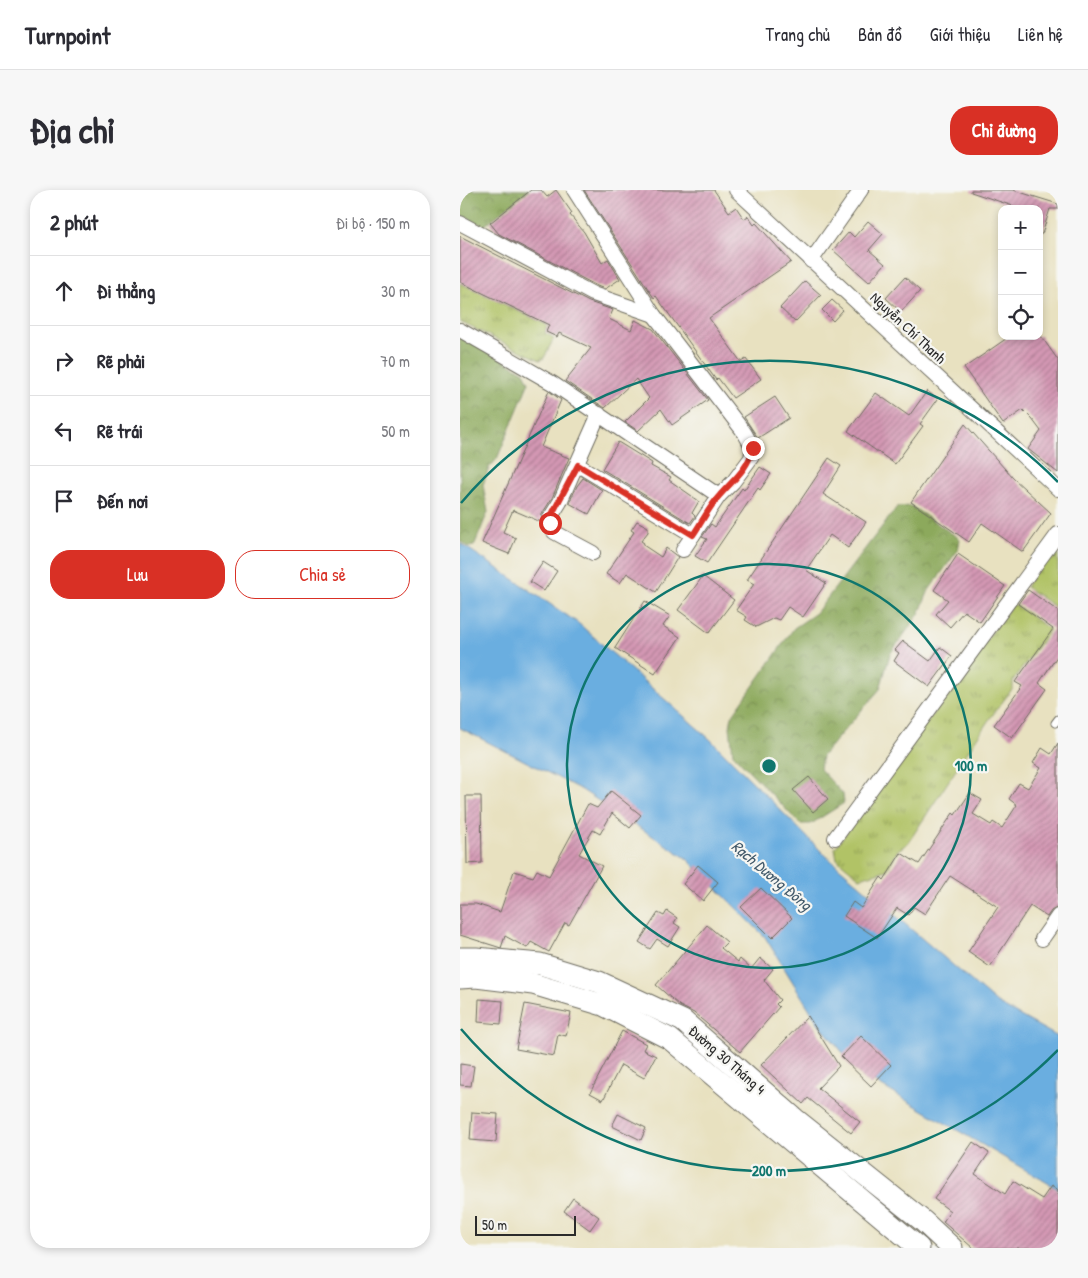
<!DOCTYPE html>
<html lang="vi">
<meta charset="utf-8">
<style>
:root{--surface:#fff;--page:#f7f7f7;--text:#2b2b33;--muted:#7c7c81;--line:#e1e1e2;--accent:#d93025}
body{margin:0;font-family:"Patrick Hand",sans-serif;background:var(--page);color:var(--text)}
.controls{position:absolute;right:15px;top:15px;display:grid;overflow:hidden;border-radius:10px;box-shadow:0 2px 8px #0003}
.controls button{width:45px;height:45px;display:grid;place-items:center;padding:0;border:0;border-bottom:1px solid var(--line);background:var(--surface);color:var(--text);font:25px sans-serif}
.scale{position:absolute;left:15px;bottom:12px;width:101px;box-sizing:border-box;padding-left:5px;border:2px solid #2b2b2b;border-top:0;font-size:14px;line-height:18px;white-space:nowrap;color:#2b2b2b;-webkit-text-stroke:4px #f6f6f2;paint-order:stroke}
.stop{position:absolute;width:15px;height:15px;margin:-11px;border:4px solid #d93025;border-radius:50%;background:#fff}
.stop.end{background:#d93025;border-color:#fff;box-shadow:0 1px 5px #0008}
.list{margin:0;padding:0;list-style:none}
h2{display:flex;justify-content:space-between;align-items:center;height:65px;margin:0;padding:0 20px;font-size:21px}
h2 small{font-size:16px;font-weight:400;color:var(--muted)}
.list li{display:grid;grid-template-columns:32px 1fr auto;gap:15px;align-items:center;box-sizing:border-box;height:70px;padding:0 20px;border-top:1px solid var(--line)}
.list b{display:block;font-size:19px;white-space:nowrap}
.list em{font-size:16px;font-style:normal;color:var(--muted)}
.actions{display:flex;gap:10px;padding:15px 20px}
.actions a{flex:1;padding:11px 0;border:1px solid var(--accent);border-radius:20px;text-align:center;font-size:18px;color:var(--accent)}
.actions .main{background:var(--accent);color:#fff}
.icon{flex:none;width:28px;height:28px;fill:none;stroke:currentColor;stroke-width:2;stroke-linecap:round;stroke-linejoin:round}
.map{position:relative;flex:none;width:598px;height:1058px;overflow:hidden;border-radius:20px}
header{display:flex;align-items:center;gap:30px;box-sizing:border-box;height:70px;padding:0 25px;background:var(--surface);border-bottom:1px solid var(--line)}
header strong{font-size:24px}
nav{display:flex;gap:28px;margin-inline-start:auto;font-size:18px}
.intro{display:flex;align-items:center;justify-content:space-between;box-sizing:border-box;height:120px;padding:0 30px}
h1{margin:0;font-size:35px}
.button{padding:12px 22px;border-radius:20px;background:var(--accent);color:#fff;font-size:18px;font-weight:700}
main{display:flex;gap:30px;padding:0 30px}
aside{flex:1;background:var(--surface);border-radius:20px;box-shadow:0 2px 8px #0003}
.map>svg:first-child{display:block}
.grass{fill:url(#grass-tufts);stroke:#6e7748}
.forest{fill:url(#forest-crowns);stroke:#5c6a43}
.water{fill:#6baee0;stroke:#4b6c86}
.building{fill:url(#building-hatch)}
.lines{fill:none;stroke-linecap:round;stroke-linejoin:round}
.service-casing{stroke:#6d6b5f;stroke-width:9}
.minor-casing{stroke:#6d6b5f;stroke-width:16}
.primary-casing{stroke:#6d6b5f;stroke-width:23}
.service{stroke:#fff;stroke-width:7}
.minor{stroke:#fff;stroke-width:14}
.primary{stroke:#fff;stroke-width:21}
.route{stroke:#d93025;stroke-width:6}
.ring{fill:none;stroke:#0f766e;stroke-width:2.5}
.labels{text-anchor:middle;stroke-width:4.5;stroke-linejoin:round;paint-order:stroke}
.street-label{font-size:15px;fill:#2b2b2b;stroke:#f6f6f2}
.water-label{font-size:16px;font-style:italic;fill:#41596a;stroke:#f6f6f2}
.centre{fill:#0f766e;stroke:#f6f6f2;stroke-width:2.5}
.ring-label{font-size:15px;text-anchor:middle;font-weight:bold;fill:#0f766e;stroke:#f6f6f2;stroke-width:4.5;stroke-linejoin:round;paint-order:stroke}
</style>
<header>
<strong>Turnpoint</strong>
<nav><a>Trang chủ</a><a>Bản đồ</a><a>Giới thiệu</a><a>Liên hệ</a></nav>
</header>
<div class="intro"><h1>Địa chỉ</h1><a class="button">Chỉ đường</a></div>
<main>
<aside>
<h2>2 phút<small>Đi bộ · 150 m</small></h2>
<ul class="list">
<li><svg class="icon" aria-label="ahead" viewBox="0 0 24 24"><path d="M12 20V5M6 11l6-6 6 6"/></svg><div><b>Đi thẳng</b></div><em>30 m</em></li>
<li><svg class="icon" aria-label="right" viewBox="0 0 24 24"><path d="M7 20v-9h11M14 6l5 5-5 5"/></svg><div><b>Rẽ phải</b></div><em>70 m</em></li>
<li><svg class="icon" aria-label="left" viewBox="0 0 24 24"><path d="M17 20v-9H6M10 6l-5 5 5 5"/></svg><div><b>Rẽ trái</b></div><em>50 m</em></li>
<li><svg class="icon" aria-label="arrive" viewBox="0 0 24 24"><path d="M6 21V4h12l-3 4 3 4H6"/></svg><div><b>Đến nơi</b></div></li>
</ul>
<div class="actions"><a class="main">Lưu</a><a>Chia sẻ</a></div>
</aside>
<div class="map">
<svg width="598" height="1058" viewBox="0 0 598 1058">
<defs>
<pattern id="grass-tufts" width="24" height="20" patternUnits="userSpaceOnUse" patternTransform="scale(1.25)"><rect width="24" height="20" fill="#b1c366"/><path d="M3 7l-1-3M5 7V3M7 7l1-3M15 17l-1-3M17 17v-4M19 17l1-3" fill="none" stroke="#909f54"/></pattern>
<pattern id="forest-crowns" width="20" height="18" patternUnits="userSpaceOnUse" patternTransform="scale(1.25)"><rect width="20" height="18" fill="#8ca95b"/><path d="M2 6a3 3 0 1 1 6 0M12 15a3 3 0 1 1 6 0" fill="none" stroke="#738a4b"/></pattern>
<pattern id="building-hatch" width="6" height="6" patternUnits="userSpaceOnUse" patternTransform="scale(1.25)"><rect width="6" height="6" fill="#d498b4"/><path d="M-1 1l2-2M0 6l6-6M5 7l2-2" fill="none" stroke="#ac7c93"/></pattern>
</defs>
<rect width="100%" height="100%" fill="#f6f6f2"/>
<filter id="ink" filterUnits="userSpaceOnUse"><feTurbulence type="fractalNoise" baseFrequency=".02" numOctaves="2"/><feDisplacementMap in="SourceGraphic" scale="10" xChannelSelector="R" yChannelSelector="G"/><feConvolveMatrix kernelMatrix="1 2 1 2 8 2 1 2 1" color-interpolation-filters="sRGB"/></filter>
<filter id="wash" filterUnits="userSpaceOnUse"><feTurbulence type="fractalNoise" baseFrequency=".0096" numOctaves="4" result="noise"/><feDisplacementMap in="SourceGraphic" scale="20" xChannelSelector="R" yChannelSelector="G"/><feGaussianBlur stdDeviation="1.12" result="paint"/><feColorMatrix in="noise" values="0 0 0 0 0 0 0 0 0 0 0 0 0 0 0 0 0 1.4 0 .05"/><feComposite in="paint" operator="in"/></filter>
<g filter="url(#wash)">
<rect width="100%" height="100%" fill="#e8e1c0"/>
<!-- grass -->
<g class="grass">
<path d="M0,93l87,42 -2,8 9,5 -10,20 -4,2 -80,-38z"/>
<path d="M598,346v73l-32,-22z"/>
<path d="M552,415h4l33,24v2l-36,50v7l-25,33 -80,122 -10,7 -11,20 -27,8 -23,-19 -2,-11z"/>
</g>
<!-- forest -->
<g class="forest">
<path d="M0,0h69l-45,36 -24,-11z"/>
<path d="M0,145l64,37 5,10 -32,77 -8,9 -6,17 5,27 -14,34 -5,1 -9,-6z"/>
<path d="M451,316l49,33 -2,11 -29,40 -10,24 -29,40 -10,35 -58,67 -2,13 23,25 1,9 -33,21h-11l-67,-70 -3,-27 2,-11 62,-88 22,-15 81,-106z"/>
</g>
<!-- water -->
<path class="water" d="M0,353l118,80 133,117 115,116 171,147 61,34v152l-197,-115 -43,-51 -53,-86 -79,-79 -104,-68 -122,-62z"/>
<g id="blocks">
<!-- building -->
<g class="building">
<path d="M71,0h10l6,7 9,-7 16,23 -2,2 14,17 18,31 6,-4 12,20 -15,10 -8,-3 -98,-52 -9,-11z"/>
<path d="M124,0h130l15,22 7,-5 8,12 4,-3 6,9 2,-2 35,39 -82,56 32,44 5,-3 15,20 -28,19 -15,-20 -2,2 -60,-84 -2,2z"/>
<path d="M511,0h42l45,14v5h-8l-8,25h-3v-25h-17l-51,-17z"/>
<path d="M408,31l15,13 -14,16 16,14 -16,18 -36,-32 16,-18 5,5z"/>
<path d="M0,46l129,66 24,8 -4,9 22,11 4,-10 18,9 55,71 -36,25 -11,-16 -23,22 -13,-9 24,-24 -13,-19 -31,29 -40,-27 26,-33 -32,-15 -2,4 -11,-5 3,-7 -89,-43z"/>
<path d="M445,87l15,14 -19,21 -15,-14z"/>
<path d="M345,91l16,14 -26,27 -15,-14z"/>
<path d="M372,110l11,10 -10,11 -11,-11z"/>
<path d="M550,146h31l17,24v113l-30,-24 13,-18 -9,-12 -9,-9 -20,14 -39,-56z"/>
<path d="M89,201l12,9 -20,47 28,11 -17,40 -10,16 -1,8 -28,-12 -10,22 13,6 -7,16 -27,-11z"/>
<path d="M467,201l11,8 -18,25 3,2 -28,38 -47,-33 28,-38 33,23z"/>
<path d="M315,207l14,21 -31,20 -14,-21z"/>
<path d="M505,234l48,54 38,35 -28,39 -41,-29 -13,19 -58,-40z"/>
<path d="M158,252l34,21 -1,3 20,11 -2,3 30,21 -7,12 3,3 -5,7 -88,-54z"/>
<path d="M369,268l12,8 -18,28 43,28 -18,26 -18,-13 -24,35 20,13 -23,34 -15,-10 -9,13 -5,-2 -18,9 -11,-7 2,-3 -11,-7 18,-26 -7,-4z"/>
<path d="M300,277l11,7 -11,16 -2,-2 -51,75 -12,-7 12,-17 -5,-2 9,-13 4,3 27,-39 2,2z"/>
<path d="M123,288l19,12 -13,24 -20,-11 8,-17z"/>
<path d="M177,331l11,6v5l-7,9 3,2 -1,2 18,12 5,-9 12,9 -22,35 -29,-19 -7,10 -14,-9 28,-42 -3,-2z"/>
<path d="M498,364l47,32 -25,36 -16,-11 -14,16 -14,-13 12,-14 -14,-10z"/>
<path d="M83,372l14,9 -13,20 -14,-9z"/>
<path d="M243,386l31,24 -25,33 -31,-23z"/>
<path d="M568,400l30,21v44l-19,28 8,6 -35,49 -18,-13 28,-39 -7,-4 38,-53 -35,-25z"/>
<path d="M185,411l25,15 -7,10 17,11 -25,37 -40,-26z"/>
<path d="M443,451l27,20 10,-14 12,9 -23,31 -35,-26 5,-8 -4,-3z"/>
<path d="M598,553v164l-7,4 -4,6 -17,-11 -40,61 -22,-15 30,-45 -48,-31 -25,38 -11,-7 -6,8 -11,-7 -20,30 -33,-22 9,-14 8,6 20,-31 3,3 17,-27 18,11 34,-51 2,2 15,-22 12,7 -9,14 18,11 2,-3 9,6 15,-23 -8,-6 10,-16 9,5 13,-20 -8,-5 9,-15 9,6z"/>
<path d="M349,587l19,22 -15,13 -20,-22z"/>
<path d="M151,601l30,24 -11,13 -18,-15 -12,21 -7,-4 -14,24 23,12 -33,59 -4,-2 -16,29 -18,-10 -4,6 -22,-12 -4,12 -41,-13v-31h16l24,8 14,-41 19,6 4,-7 12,6 39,-72 9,4z"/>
<path d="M6,606h15l1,67 -15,1z"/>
<path d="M238,675l20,17 -15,19 -20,-17z"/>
<path d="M301,698l31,30 -20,20 -31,-31z"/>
<path d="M207,721l10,7 -3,5 6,4 -12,19 -11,-7 -7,10 -11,-7 19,-29 6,3z"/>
<path d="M247,735l20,17 -6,6 17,14 2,-3 11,10 9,-11 13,11 -9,11 16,20 -4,4 3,3 -39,45 -46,-39 -14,-7 -24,-21z"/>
<path d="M19,809l24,2 -2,23 -23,-2z"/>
<path d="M65,814l46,9 -5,23 -8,-2 -4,22 -38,-7z"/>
<path d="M348,826l31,50 -21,22 42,34 -9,11 -43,-35 -5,6 -42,-39z"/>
<path d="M162,841l24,13 -3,6 13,6 -12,22 -23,-13 -18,35 -13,-7z"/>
<path d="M401,846l30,29 -20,21 -30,-29z"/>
<path d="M0,874l14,2 -3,20 -11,-1z"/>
<path d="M12,922l26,2 -2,28 -26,-2z"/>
<path d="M158,924l28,14 -5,12 -29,-14z"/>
<path d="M513,952l16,11 -14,21 30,20 8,-13 29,18 9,-13 7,4v58h-85l-30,-26 7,-11 -16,-12z"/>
<path d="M113,1008l26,19 -9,13 -26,-19z"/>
</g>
</g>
</g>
<g filter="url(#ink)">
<use href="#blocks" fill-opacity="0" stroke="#6d6b5f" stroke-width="1"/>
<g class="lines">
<defs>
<path id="service" d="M595,533l3,-4"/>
<g id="minor">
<path d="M114,0l80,125 90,117 9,16 -2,10 -18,24 -14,14 -26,39 -115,-70"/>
<path d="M276,0l322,299"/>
<path d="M0,33l133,71 61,21"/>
<path d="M351,71l50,-71"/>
<path d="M0,140l92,53 167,113"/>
<path d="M223,360l10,-15"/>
<path d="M133,363l-39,-21 -4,-9v-5l10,-16 39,-88"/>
<path d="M375,648l223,-304"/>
<path d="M582,749l16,-23"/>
</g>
<g id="primary">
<path d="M0,768h16l64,6 59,18 84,39 112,98 128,102 29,27"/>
<path d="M0,788l16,-1 57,7 70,21 67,34 249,209"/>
</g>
</defs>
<!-- service casing -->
<use href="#service" class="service-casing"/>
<!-- minor casing -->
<use href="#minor" class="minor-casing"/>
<!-- primary casing -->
<use href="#primary" class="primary-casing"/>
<!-- service -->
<use href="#service" class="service"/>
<!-- minor -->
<use href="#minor" class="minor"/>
<!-- primary -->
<use href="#primary" class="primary"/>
</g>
</g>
<g class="lines" filter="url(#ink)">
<!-- route -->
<path class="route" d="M90,333v-5l28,-53 115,70c9,-13 16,-28 27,-40 12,-14 29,-27 33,-47"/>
</g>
<!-- distance rings -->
<g class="ring">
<circle cx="309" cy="576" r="202"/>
<path d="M598 860A405 405 0 0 1 1 839M1 313A405 405 0 0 1 598 292"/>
</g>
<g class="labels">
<!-- street labels -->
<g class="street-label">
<text transform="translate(448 138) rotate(43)" y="5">Nguyễn Chí Thanh</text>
<text transform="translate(267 870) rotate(41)" y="5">Đường 30 Tháng 4</text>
</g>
<!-- water labels -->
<g class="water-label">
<text transform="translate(312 685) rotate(40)" y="6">Rạch Dương Đông</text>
</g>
</g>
<circle cx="309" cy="576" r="8" class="centre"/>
<g class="ring-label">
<text x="511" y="581">100 m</text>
<text x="309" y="986">200 m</text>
</g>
</svg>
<div class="controls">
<button>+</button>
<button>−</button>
<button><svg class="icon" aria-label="locate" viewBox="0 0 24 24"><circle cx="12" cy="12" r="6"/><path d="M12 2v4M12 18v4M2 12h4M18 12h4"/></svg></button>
</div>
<div class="scale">50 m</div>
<div class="stop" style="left:90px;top:333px"></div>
<div class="stop end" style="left:293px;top:258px"></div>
</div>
</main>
